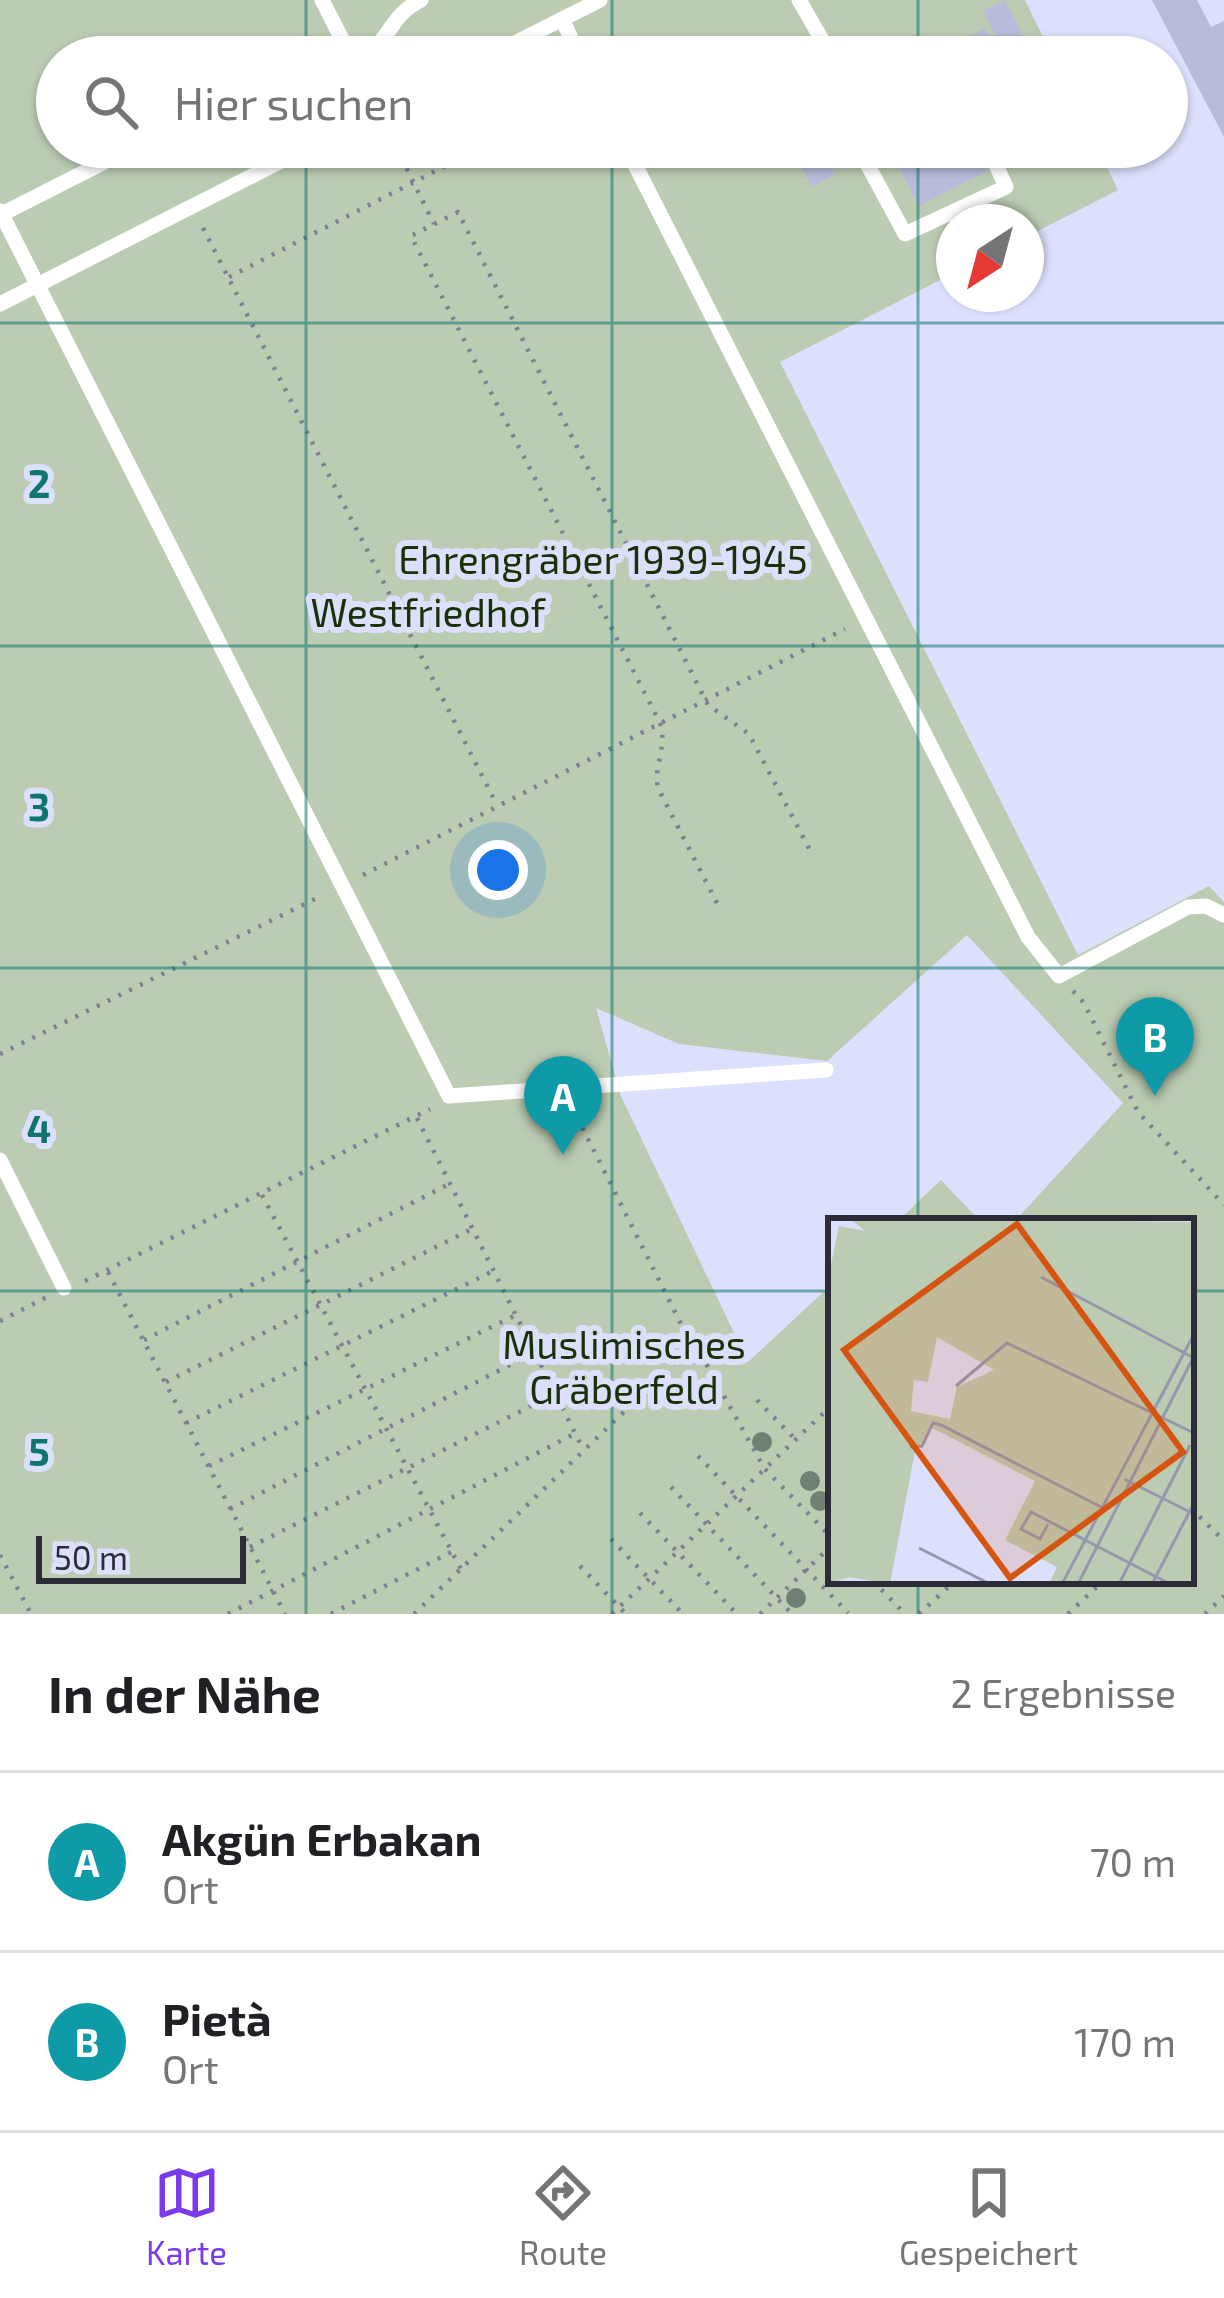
<!DOCTYPE html>
<html lang="de">
<meta charset="utf-8">
<style>
:root{--surface:#fff;--page:#f2f2f2;--text:#202124;--muted:#757577;--line:#e0e0e0;--accent:#7c3aed}
body{margin:0;font-family:"Exo 2",sans-serif;background:var(--page);color:var(--text)}
.compass{position:absolute;left:936px;top:204px;width:108px;height:108px;border-radius:50%;background:var(--surface);box-shadow:0 3px 9px #0004;rotate:216deg}
.scale{position:absolute;left:36px;bottom:30px;width:210px;box-sizing:border-box;padding-left:12px;border:6px solid #2b2c37;border-top:0;font-size:33px;line-height:42px;white-space:nowrap;color:#2b2c37;-webkit-text-stroke:9px #dde0fc;paint-order:stroke}
.you{position:absolute;left:498px;top:870px;width:42px;height:42px;margin:-30px;border:9px solid #fff;border-radius:50%;background:#1a73e8;box-shadow:0 0 0 18px #1a73e833}
.badge{display:grid;place-items:center;width:78px;height:78px;border-radius:50%;background:var(--accent);color:#fff;font-size:39px;font-weight:700}
.pin{position:absolute;translate:-50% -99px;filter:drop-shadow(0 3px 6px #0008)}
.pin::after{content:'';position:absolute;top:63px;width:42px;height:36px;background:inherit;clip-path:polygon(0 0,100% 0,50% 100%)}
.list{margin:0;padding:0;list-style:none}
h2{display:flex;justify-content:space-between;align-items:center;height:156px;margin:0;padding:0 48px;font-size:51px}
h2 small{font-size:39px;font-weight:400;color:var(--muted)}
.list li{display:grid;grid-template-columns:78px 1fr auto;gap:36px;align-items:center;box-sizing:border-box;height:180px;padding:0 48px;border-top:3px solid var(--line)}
.list b{display:block;font-size:45px;white-space:nowrap}
.list p{margin:0;font-size:39px;white-space:nowrap;color:var(--muted)}
.list em{font-size:39px;font-style:normal;color:var(--muted)}
.icon{flex:none;width:66px;height:66px;fill:none;stroke:currentColor;stroke-width:2;stroke-linecap:round;stroke-linejoin:round}
.map{position:relative;flex:none;width:1224px;height:1614px;overflow:hidden}
.search{position:absolute;background:var(--surface);box-shadow:0 3px 9px #0004;left:36px;right:36px;top:36px;height:132px;display:flex;align-items:center;gap:30px;box-sizing:border-box;padding:0 42px;border-radius:66px;color:var(--muted);font-size:45px}
.sheet{height:516px;background:var(--surface)}
nav{display:flex;justify-content:space-around;align-items:center;box-sizing:border-box;height:168px;border-top:3px solid var(--line);background:var(--surface);font-size:33px;color:var(--muted)}
nav a{display:grid;justify-items:center;gap:6px}
nav .on{color:var(--accent)}
.map>svg:first-child{display:block}
.green{fill:#bcccb3;fill-rule:evenodd}
.building{fill:#b8bbd9}
.lines{fill:none;stroke-linecap:round;stroke-linejoin:round}
.path{stroke:#7d7f92;stroke-width:4.5;stroke-dasharray:3 9;stroke-linecap:butt}
.lane{stroke:#fff;stroke-width:15}
.tree{fill:#718075}
.grid{fill:none;stroke:#0f766e;stroke-width:3;stroke-opacity:0.55}
.labels{text-anchor:middle;stroke-width:12;stroke-linejoin:round;paint-order:stroke}
.park-label{font-size:39px;fill:#193106;stroke:#dde0fc}
.inset-road{fill:none;stroke:#9698ad;stroke-width:3}
.view{fill:#d55410;fill-opacity:0.15;stroke:#d55410;stroke-width:6}
.inset-edge{fill:none;stroke:#2b2c37;stroke-width:6}
.grid-label{font-size:39px;text-anchor:middle;font-weight:bold;fill:#0f766e;stroke:#dde0fc;stroke-width:12;stroke-linejoin:round;paint-order:stroke}
</style>
<div class="map">
<svg width="1224" height="1614" viewBox="0 0 1224 1614">
<rect width="100%" height="100%" fill="#dde0fc"/>
<!-- green -->
<g class="green">
<path d="M0,0h1025l28,57h-996v90h1040l21,43 -92,47v-15h-72v51l-174,89 298,593 131,-69 15,16v712h-1224zM967,935l156,168 -108,118h176v360h-360v-296l-83,77 -127,-266 -25,-88 83,36 148,17z"/>
<path d="M941,1180l39,41h-82z"/>
</g>
<!-- building -->
<g class="building">
<path d="M1005,0l29,57h-28l-23,-46z"/>
<path d="M1152,0h45l14,27 13,-6v116z"/>
<path d="M985,28l14,29h-29l-9,-16z"/>
<path d="M791,147h29l14,28 -22,12z"/>
<path d="M888,147h84l13,25 -66,34z"/>
</g>
<g class="lines">
<!-- path -->
<g class="path">
<path d="M396,147l38,77"/>
<path d="M203,228l294,577"/>
<path d="M229,277l253,-130"/>
<path d="M363,875l482,-246"/>
<path d="M717,903l-59,-115c-5,-22 10,-42 2,-65l-249,-487 47,-24 250,493 41,29 64,122"/>
<path d="M1073,991l11,12 54,109 86,93"/>
<path d="M0,1054l321,-158"/>
<path d="M417,1118l166,331"/>
<path d="M262,1195l199,374"/>
<path d="M108,1272l177,342"/>
<path d="M85,1281l345,-172"/>
<path d="M0,1321l47,-24"/>
<path d="M689,1333l75,135 67,69"/>
<path d="M144,1340l305,-156"/>
<path d="M166,1382l306,-153"/>
<path d="M757,1400l38,39"/>
<path d="M186,1423l307,-152"/>
<path d="M698,1456l150,157"/>
<path d="M209,1466l307,-151"/>
<path d="M671,1487l121,127"/>
<path d="M1191,1508l33,33"/>
<path d="M230,1509l305,-157"/>
<path d="M640,1513l97,101"/>
<path d="M611,1539l72,75"/>
<path d="M250,1547l305,-153"/>
<path d="M0,1555l31,59"/>
<path d="M580,1566l46,48"/>
<path d="M873,1581l32,33"/>
<path d="M228,1614l348,-181"/>
<path d="M331,1614l120,-62"/>
<path d="M414,1614l268,-258 7,-16 -116,-231"/>
<path d="M612,1614l219,-208"/>
<path d="M760,1614l71,-68"/>
<path d="M919,1614l36,-33"/>
<path d="M1068,1614l35,-33"/>
<path d="M1205,1614l19,-18"/>
</g>
<!-- lane -->
<g class="lane">
<path d="M322,0l29,57"/>
<path d="M799,0l33,57"/>
<path d="M562,19l18,38"/>
<path d="M365,57c27,-21 26,-42 56,-57"/>
<path d="M487,57l113,-57"/>
<path d="M626,147l402,790 31,39 129,-69 18,-1 18,9"/>
<path d="M858,147l47,87 101,-47 -18,-40"/>
<path d="M0,211l449,885 377,-26"/>
<path d="M0,215l134,-68"/>
<path d="M0,304l309,-157"/>
<path d="M0,1160l64,128"/>
</g>
</g>
<!-- trees -->
<g class="tree">
<circle cx="762" cy="1442" r="10"/>
<circle cx="810" cy="1481" r="10"/>
<circle cx="820" cy="1501" r="10"/>
<circle cx="796" cy="1598" r="10"/>
</g>
<!-- grid -->
<path class="grid" d="M306,0v57M612,0v57M918,0v57M306,147v1467M612,147v1467M918,147v1074M0,323h1224M0,646h1224M0,968h1224M0,1291h831M1191,1291h33M918,1581v33"/>
<g class="labels">
<!-- park labels -->
<g class="park-label">
<text x="603" y="574">Ehrengräber 1939-1945</text>
<text x="428" y="627">Westfriedhof</text>
<text x="624" y="1359">Muslimisches<tspan x="624" dy="45">Gräberfeld</tspan></text>
</g>
</g>
<!-- overview -->
<g transform="translate(828 1218)">
<rect width="366" height="366" fill="#dde0fc"/>
<path d="M21,0l345,4v362h-145l8,-17 -52,-27 30,-59 -103,-53 -17,23 -25,133 -41,-7 -21,7v-305l11,-53 26,5zM109,119l57,33 -37,17 -7,32 -39,-8 3,-31 14,2z" fill="#bcccb3" fill-rule="evenodd"/>
<path class="inset-road" d="M213,59l153,81M128,168l51,-43 187,90M82,229l12,-1 11,-23 8,2 160,82M296,261l70,35M220,306l-8,15 -19,-10 10,-17 139,72M91,330l71,36M234,366l132,-250M250,366l115,-226M291,366l71,-139M324,366l42,-81"/>
<path class="view" d="M189,6l166,228 -173,126 -166,-228z"/>
<rect width="366" height="366" class="inset-edge"/>
</g>
<g class="grid-label">
<text x="39" y="498">2</text>
<text x="39" y="821">3</text>
<text x="39" y="1143">4</text>
<text x="39" y="1466">5</text>
</g>
</svg>
<svg class="compass" viewBox="-18 -18 36 36"><path d="M0-13l5 13h-10z" fill="#e53935"/><path d="M0 13l5-13h-10z" fill="#757577"/></svg>
<div class="scale">50 m</div>
<div class="you"></div>
<div class="pin badge" style="left:563px;top:1155px;background:#0f9aa8">A</div>
<div class="pin badge" style="left:1155px;top:1096px;background:#0f9aa8">B</div>
<div class="search"><svg class="icon" aria-label="search" viewBox="0 0 24 24"><circle cx="10" cy="10" r="6"/><path d="M15 15l6 6"/></svg>Hier suchen</div>
</div>
<section class="sheet">
<h2>In der Nähe<small>2 Ergebnisse</small></h2>
<ul class="list">
<li><span class="badge" style="background:#0f9aa8">A</span><div><b>Akgün Erbakan</b><p>Ort</p></div><em>70 m</em></li>
<li><span class="badge" style="background:#0f9aa8">B</span><div><b>Pietà</b><p>Ort</p></div><em>170 m</em></li>
</ul>
</section>
<nav>
<a class="on"><svg class="icon" aria-label="map" viewBox="0 0 24 24"><path d="M3 6l6-2 6 2 6-2v14l-6 2-6-2-6 2zM9 4v14M15 6v14"/></svg>Karte</a>
<a><svg class="icon" aria-label="directions" viewBox="0 0 24 24"><path d="M12 3l9 9-9 9-9-9zM9 14v-3h6M13 9l2 2-2 2"/></svg>Route</a>
<a><svg class="icon" aria-label="saved" viewBox="0 0 24 24"><path d="M7 4h10v16l-5-4-5 4z"/></svg>Gespeichert</a>
</nav>
